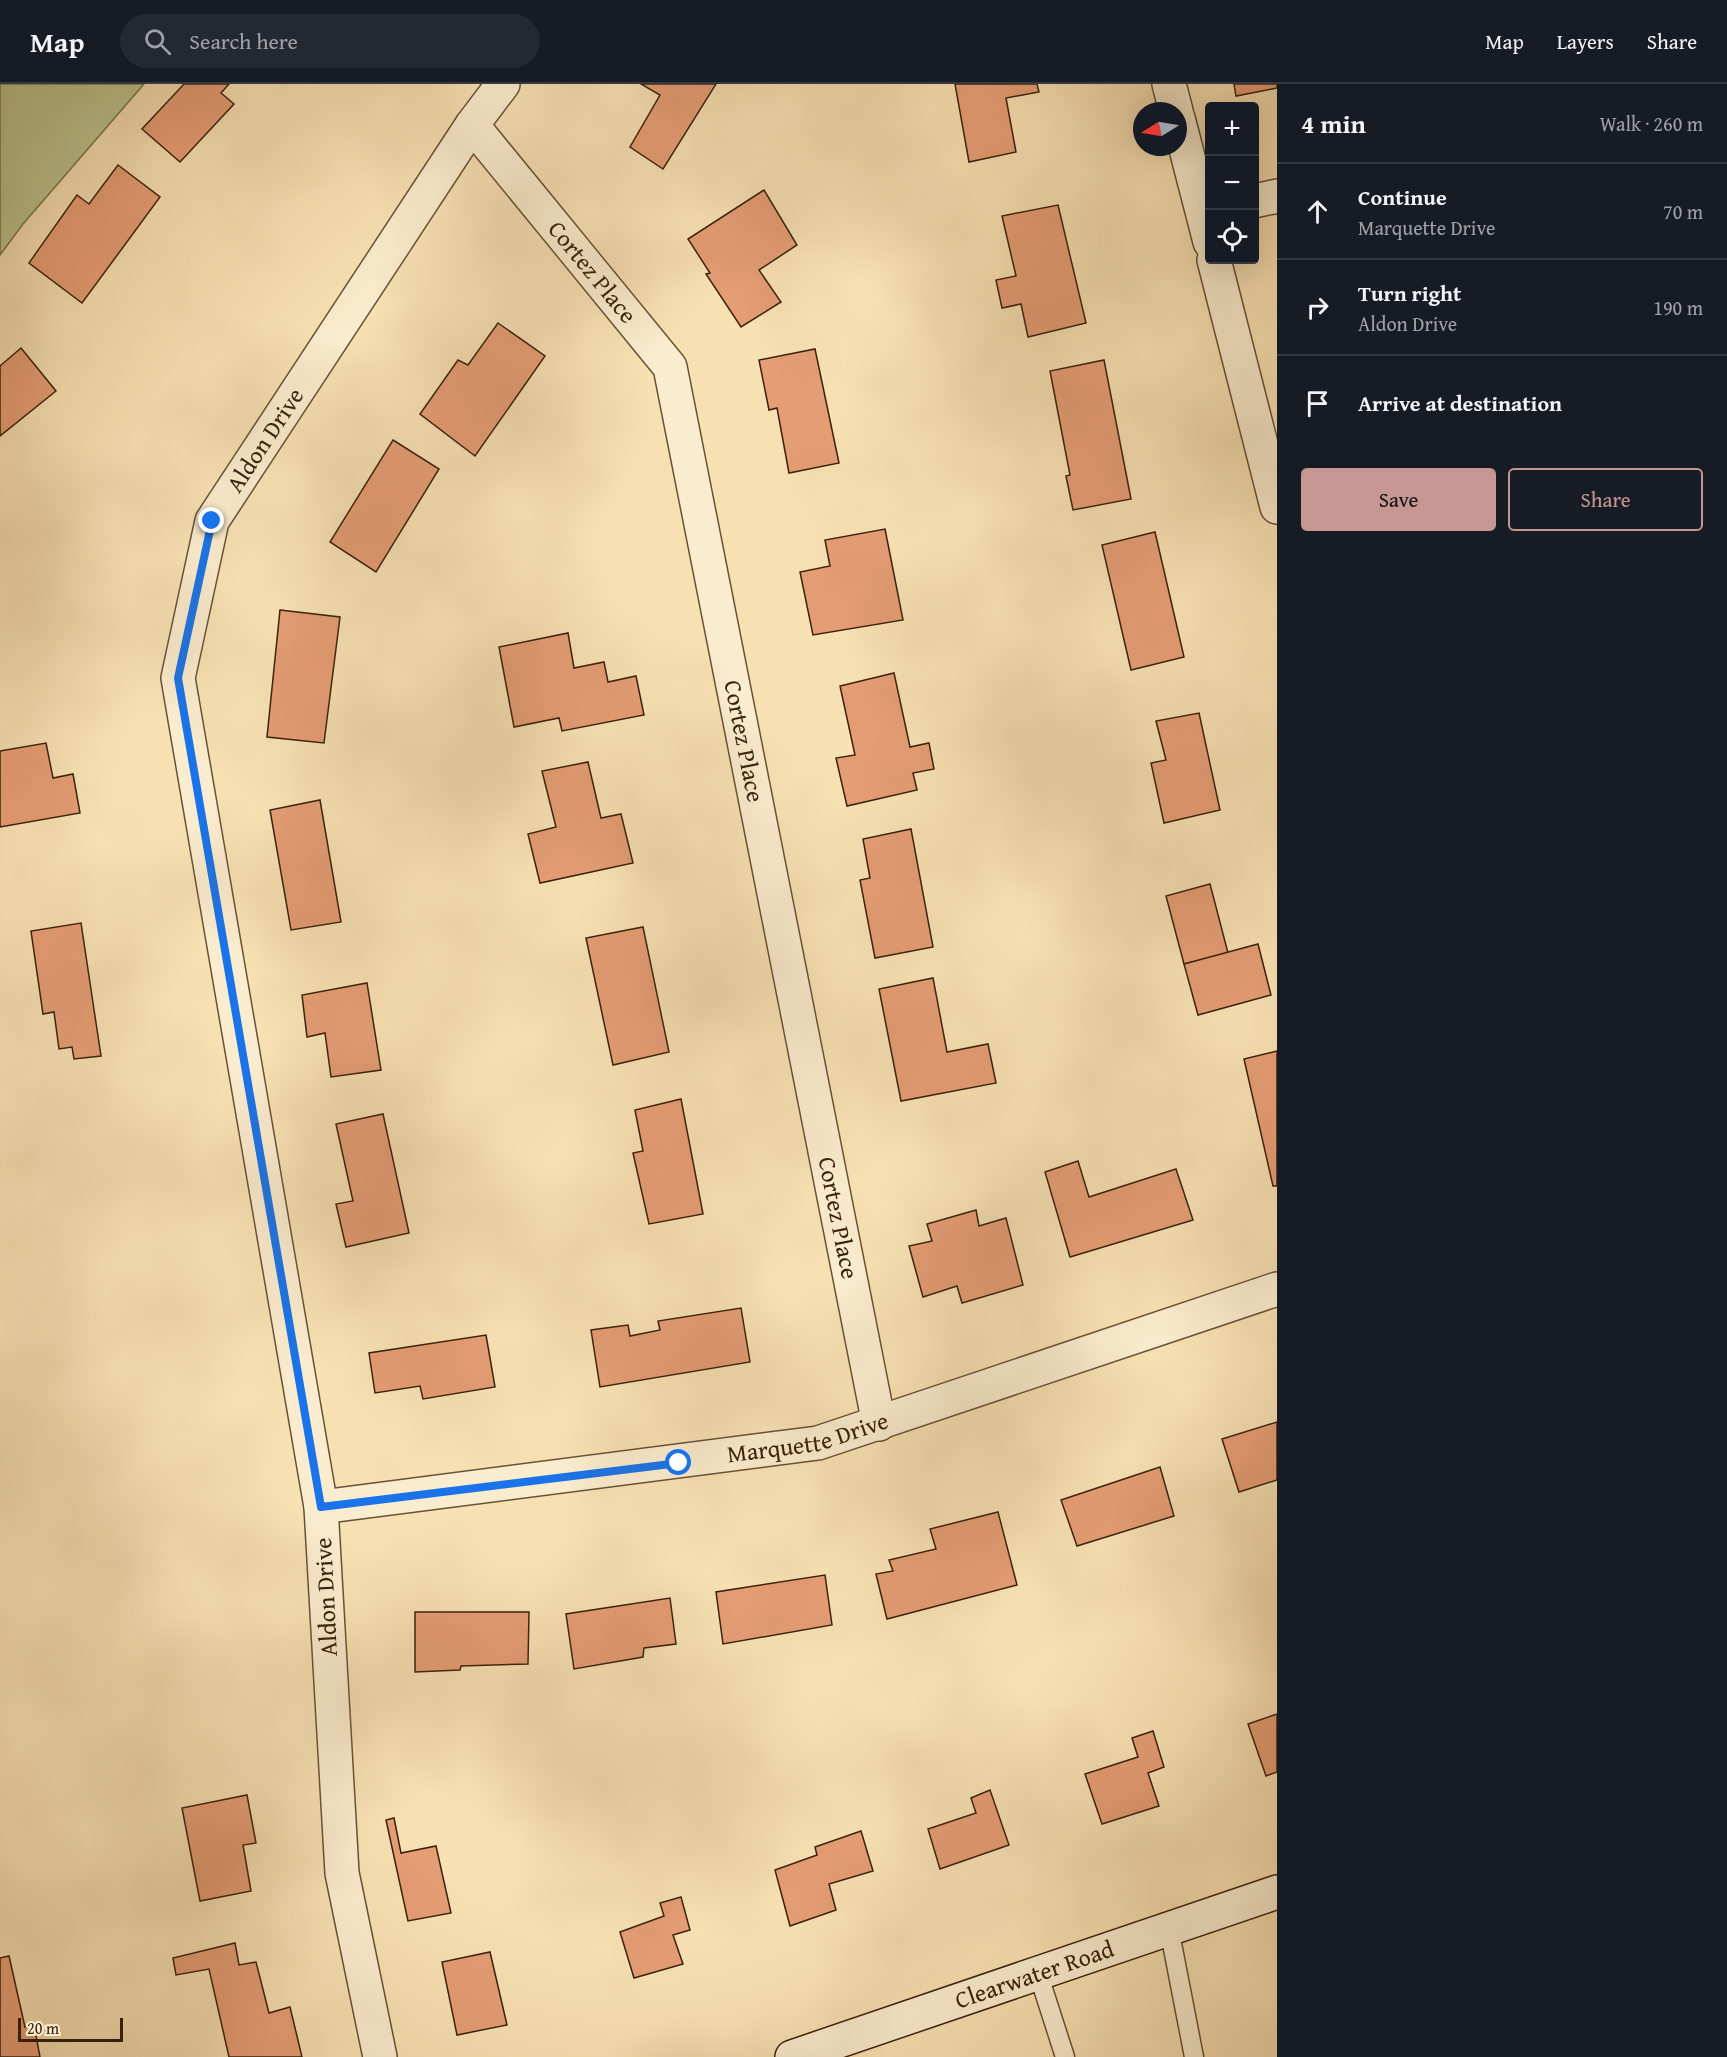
<!DOCTYPE html>
<meta charset="utf-8">
<style>
:root{--surface:#171b24;--page:#242831;--text:#f1f3f6;--muted:#9ea1a6;--line:#363941;--accent:#c59692}
body{margin:0;font-family:"Gentium Book Plus",serif;background:var(--page);color:var(--text)}
.controls{position:absolute;right:18px;top:18px;display:grid;overflow:hidden;border-radius:6px;box-shadow:0 6px 24px #0002}
.controls button{width:54px;height:54px;display:grid;place-items:center;padding:0;border:0;border-bottom:2px solid var(--line);background:var(--surface);color:var(--text);font:30px sans-serif}
.compass{position:absolute;left:1133px;top:18px;width:54px;height:54px;border-radius:50%;background:var(--surface);box-shadow:0 6px 24px #0002;rotate:259deg}
.scale{position:absolute;left:18px;bottom:15px;width:105px;box-sizing:border-box;padding-left:6px;border:3px solid #3a210b;border-top:0;font-size:16px;line-height:21px;white-space:nowrap;color:#3a210b;-webkit-text-stroke:4px #faecce;paint-order:stroke}
.stop{position:absolute;width:18px;height:18px;margin:-14px;border:4px solid #1a73e8;border-radius:50%;background:#fff}
.stop.end{background:#1a73e8;border-color:#fff;box-shadow:0 2px 6px #0008}
.list{margin:0;padding:0;list-style:none}
h2{display:flex;justify-content:space-between;align-items:center;height:78px;margin:0;padding:0 24px;font-size:26px}
h2 small{font-size:20px;font-weight:400;color:var(--muted)}
.list li{display:grid;grid-template-columns:39px 1fr auto;gap:18px;align-items:center;box-sizing:border-box;height:96px;padding:0 24px;border-top:2px solid var(--line)}
.list b{display:block;font-size:22px;white-space:nowrap}
.list p{margin:0;font-size:20px;white-space:nowrap;color:var(--muted)}
.list em{font-size:20px;font-style:normal;color:var(--muted)}
.actions{display:flex;gap:12px;padding:18px 24px}
.actions a{flex:1;padding:14px 0;border:2px solid var(--accent);border-radius:6px;text-align:center;font-size:21px;color:var(--accent)}
.actions .main{background:var(--accent);color:#111}
.icon{flex:none;width:33px;height:33px;fill:none;stroke:currentColor;stroke-width:2;stroke-linecap:round;stroke-linejoin:round}
.map{position:relative;flex:none;width:1277px;height:1973px;overflow:hidden}
header{display:flex;align-items:center;gap:36px;box-sizing:border-box;height:84px;padding:0 30px;background:var(--surface);border-bottom:2px solid var(--line)}
header strong{font-size:28px}
nav{display:flex;gap:33px;margin-inline-start:auto;font-size:21px}
.search{width:420px;height:54px;background:var(--page);display:flex;align-items:center;gap:15px;box-sizing:border-box;padding:0 21px;border-radius:33px;color:var(--muted);font-size:22px}
main{display:flex}
aside{flex:1;background:var(--surface)}
.map>svg:first-child{display:block}
.green{fill:#bbc38e;stroke:#7a724c;stroke-width:1.5}
.building{fill:#e59d75;stroke:#3a210b;stroke-width:1.5}
.lines{fill:none;stroke-linecap:round;stroke-linejoin:round}
.lane-casing{stroke:#695135;stroke-width:21}
.street-casing{stroke:#695135;stroke-width:36}
.secondary-casing{stroke:#3a210b;stroke-width:36}
.lane{stroke:#faecce;stroke-width:18}
.street{stroke:#faecce;stroke-width:33}
.secondary{stroke:#faecce;stroke-width:33}
.route{stroke:#1a73e8;stroke-width:8}
.labels{text-anchor:middle;stroke-width:6;stroke-linejoin:round;paint-order:stroke}
.street-label{font-size:24px;fill:#3a210b;stroke:#faecce}
</style>
<header>
<strong>Map</strong>
<div class="search"><svg class="icon" aria-label="search" viewBox="0 0 24 24"><circle cx="10" cy="10" r="6"/><path d="M15 15l6 6"/></svg>Search here</div>
<nav><a>Map</a><a>Layers</a><a>Share</a></nav>
</header>
<main>
<div class="map">
<svg width="1277" height="1973" viewBox="0 0 1277 1973">
<rect width="100%" height="100%" fill="#f7e1b3"/>
<filter id="stains"><feTurbulence type="fractalNoise" baseFrequency=".00333" numOctaves="4"/><feColorMatrix values="0 0 0 0 .2 0 0 0 0 .09 0 0 0 0 .02 0 0 0 .5 -.17"/></filter>
<radialGradient id="worn" r=".72"><stop offset=".6" stop-color="#630" stop-opacity="0"/><stop offset="1" stop-color="#630" stop-opacity=".3"/></radialGradient>
<!-- green -->
<path class="green" d="M0,0h144l-121,140 -23,31z"/>
<!-- building -->
<g class="building">
<path d="M184,0h45l-8,9 13,11 -54,58 -38,-33z"/>
<path d="M641,0h75l-53,85 -33,-22 30,-52z"/>
<path d="M955,0h82l2,8 -33,6 10,54 -47,10z"/>
<path d="M1234,0h43v4l-41,8z"/>
<path d="M118,81l42,32 -78,106 -53,-40 48,-68 12,9z"/>
<path d="M764,106l33,55 -38,25 22,32 -40,25 -35,-53 4,-1 -22,-34z"/>
<path d="M1058,121l28,118 -58,14 -7,-33 -19,4 -6,-28 20,-4 -14,-60z"/>
<path d="M498,239l47,33 -70,100 -55,-42 38,-54 10,5z"/>
<path d="M21,264l35,43 -56,45v-70z"/>
<path d="M815,265l24,114 -50,10 -12,-65 -8,2 -10,-50z"/>
<path d="M1104,276l27,139 -58,11 -7,-34 4,-1 -20,-104z"/>
<path d="M393,356l46,29 -63,103 -46,-30z"/>
<path d="M885,445l18,91 -90,15 -13,-63 30,-6 -5,-26z"/>
<path d="M1155,448l29,125 -53,13 -29,-125z"/>
<path d="M280,526l60,7 -16,126 -57,-6z"/>
<path d="M568,549l6,35 30,-6 4,20 28,-6 8,39 -82,16 -3,-13 -45,9 -15,-80z"/>
<path d="M894,589l16,74 19,-4 5,26 -21,4 4,17 -70,16 -11,-48 19,-3 -15,-69z"/>
<path d="M1199,629l21,97 -56,13 -13,-60 15,-3 -10,-39z"/>
<path d="M46,659l7,35 20,-4 7,39 -80,14v-76z"/>
<path d="M588,678l13,56 20,-4 12,49 -93,20 -12,-49 28,-7 -14,-56z"/>
<path d="M320,716l21,122 -50,8 -21,-120z"/>
<path d="M911,745l22,118 -58,11 -15,-78 10,-2 -7,-39z"/>
<path d="M1210,800l18,69 -44,11 -18,-68z"/>
<path d="M81,839l20,133 -27,3 -2,-12 -13,2 -5,-37 -11,2 -12,-83z"/>
<path d="M643,843l26,125 -56,13 -27,-127z"/>
<path d="M1258,860l13,51 -73,20 -14,-51z"/>
<path d="M933,894l14,74 41,-8 8,39 -95,18 -22,-112z"/>
<path d="M367,899l14,87 -50,7 -6,-44 -18,4 -5,-42z"/>
<path d="M1277,967v135h-4l-29,-127z"/>
<path d="M681,1015l22,115 -54,10 -16,-71 10,-2 -8,-41z"/>
<path d="M383,1030l26,119 -63,14 -10,-43 17,-3 -17,-77z"/>
<path d="M1078,1077l11,36 87,-28 17,51 -123,37 -25,-85z"/>
<path d="M976,1126l3,16 27,-8 17,67 -61,18 -5,-17 -34,11 -14,-51 23,-5 -5,-17z"/>
<path d="M741,1224l9,54 -150,25 -9,-57 37,-5 2,11 30,-6 -2,-9z"/>
<path d="M486,1251l9,52 -72,12 -3,-13 -45,7 -6,-40z"/>
<path d="M1277,1338v58l-38,12 -17,-53z"/>
<path d="M1160,1383l14,49 -97,30 -16,-46z"/>
<path d="M998,1428l19,73 -130,34 -11,-45 17,-3 -4,-11 47,-11 -6,-20z"/>
<path d="M825,1491l7,50 -109,19 -7,-52z"/>
<path d="M670,1514l6,46 -32,4 -1,9 -69,12 -8,-55z"/>
<path d="M415,1528h114l-1,52 -67,2 -1,4 -45,2z"/>
<path d="M1277,1630v58l-11,4 -18,-52z"/>
<path d="M1153,1647l11,36 -16,6 11,33 -57,18 -17,-50 53,-17 -6,-19z"/>
<path d="M990,1706l19,55 -69,24 -12,-40 48,-16 -5,-15z"/>
<path d="M247,1711l9,48 -13,2 8,46 -51,10 -18,-93z"/>
<path d="M394,1734l7,35 35,-7 15,67 -43,8 -22,-101z"/>
<path d="M861,1747l12,40 -44,13 7,26 -46,16 -15,-56 42,-15 -2,-8z"/>
<path d="M681,1813l9,33 -17,5 10,29 -49,14 -14,-46 44,-16 -4,-13z"/>
<path d="M235,1859l4,22 17,-3 13,51 21,-6 12,50h-73l-20,-88 -33,6 -3,-17z"/>
<path d="M490,1868l17,73 -50,10 -15,-73z"/>
<path d="M9,1872l16,71 9,-2 6,32h-40v-99z"/>
</g>
<g class="lines">
<defs>
<g id="lane">
<path d="M1169,1844l25,129"/>
<path d="M1038,1889l27,84"/>
</g>
<g id="street">
<path d="M1169,0l7,27"/>
<path d="M1178,34l32,124"/>
<path id="s1" d="M472,41l198,242 209,1057"/>
<path d="M1254,117l23,-5"/>
<path d="M1214,176l63,247"/>
<path id="s2" d="M321,1423l497,-64 459,-154"/>
<path id="s3" d="M380,1973l-38,-184 -21,-366 -143,-829 34,-157 260,-396 31,-41"/>
</g>
<g id="secondary">
<path id="s4" d="M792,1973l485,-165"/>
</g>
</defs>
<!-- lane casing -->
<use href="#lane" class="lane-casing"/>
<!-- street casing -->
<use href="#street" class="street-casing"/>
<!-- secondary casing -->
<use href="#secondary" class="secondary-casing"/>
<!-- lane -->
<use href="#lane" class="lane"/>
<!-- street -->
<use href="#street" class="street"/>
<!-- secondary -->
<use href="#secondary" class="secondary"/>
</g>
<g class="lines">
<!-- route -->
<path class="route" d="M212,437l-34,157 143,829 358,-44"/>
</g>
<g class="labels">
<!-- street labels -->
<g class="street-label">
<text dy="8" stroke="none"><textPath href="#s1" startOffset="190">Cortez Place</textPath></text>
<text dy="8" stroke="none"><textPath href="#s3" startOffset="1653">Aldon Drive</textPath></text>
<text dy="8" stroke="none"><textPath href="#s1" startOffset="694">Cortez Place</textPath></text>
<text dy="8" stroke="none"><textPath href="#s1" startOffset="1180">Cortez Place</textPath></text>
<text dy="8" stroke="none"><textPath href="#s2" startOffset="492">Marquette Drive</textPath></text>
<text transform="translate(326 1513) rotate(-93)" y="8">Aldon Drive</text>
<text dy="8" stroke="none"><textPath href="#s4" startOffset="256">Clearwater Road</textPath></text>
</g>
</g>
<rect width="100%" height="100%" filter="url(#stains)"/>
<rect width="100%" height="100%" fill="url(#worn)"/>
</svg>
<div class="controls">
<button>+</button>
<button>−</button>
<button><svg class="icon" aria-label="locate" viewBox="0 0 24 24"><circle cx="12" cy="12" r="6"/><path d="M12 2v4M12 18v4M2 12h4M18 12h4"/></svg></button>
</div>
<svg class="compass" viewBox="-18 -18 36 36"><path d="M0-13l5 13h-10z" fill="#e53935"/><path d="M0 13l5-13h-10z" fill="#9ea1a6"/></svg>
<div class="scale">20 m</div>
<div class="stop" style="left:679px;top:1379px"></div>
<div class="stop end" style="left:212px;top:437px"></div>
</div>
<aside>
<h2>4 min<small>Walk · 260 m</small></h2>
<ul class="list">
<li><svg class="icon" aria-label="ahead" viewBox="0 0 24 24"><path d="M12 20V5M6 11l6-6 6 6"/></svg><div><b>Continue</b><p>Marquette Drive</p></div><em>70 m</em></li>
<li><svg class="icon" aria-label="right" viewBox="0 0 24 24"><path d="M7 20v-9h11M14 6l5 5-5 5"/></svg><div><b>Turn right</b><p>Aldon Drive</p></div><em>190 m</em></li>
<li><svg class="icon" aria-label="arrive" viewBox="0 0 24 24"><path d="M6 21V4h12l-3 4 3 4H6"/></svg><div><b>Arrive at destination</b></div></li>
</ul>
<div class="actions"><a class="main">Save</a><a>Share</a></div>
</aside>
</main>
